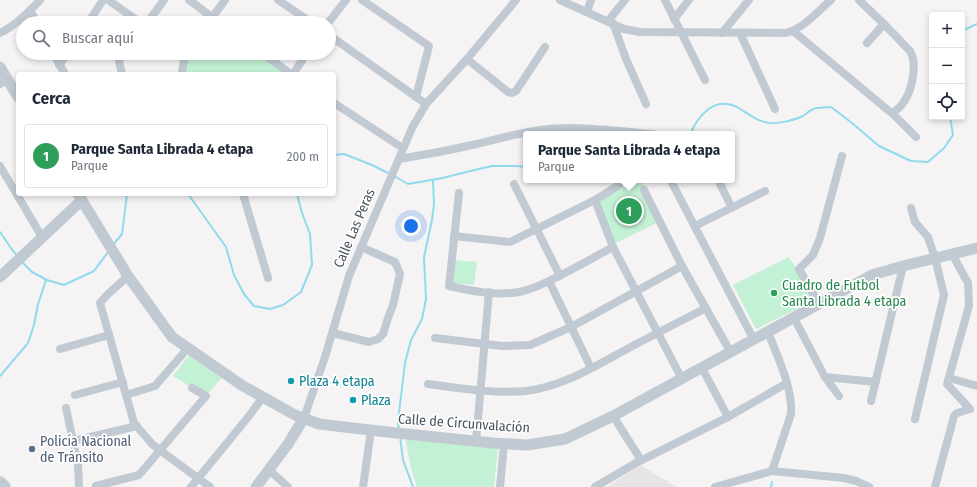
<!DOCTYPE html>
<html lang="es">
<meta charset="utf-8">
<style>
:root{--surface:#fff;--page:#f6f6f7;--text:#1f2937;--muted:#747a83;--line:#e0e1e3;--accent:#1a73e8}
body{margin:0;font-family:"Fira Sans Condensed",sans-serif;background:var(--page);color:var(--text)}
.controls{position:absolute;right:12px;top:12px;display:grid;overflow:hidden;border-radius:4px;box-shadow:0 2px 6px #0003}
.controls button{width:36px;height:36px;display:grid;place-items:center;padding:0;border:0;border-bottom:1px solid var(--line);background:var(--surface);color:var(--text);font:20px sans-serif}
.you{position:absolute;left:411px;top:226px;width:14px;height:14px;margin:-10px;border:3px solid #fff;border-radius:50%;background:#1a73e8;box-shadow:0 0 0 6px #1a73e833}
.badge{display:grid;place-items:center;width:26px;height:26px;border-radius:50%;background:var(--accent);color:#fff;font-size:13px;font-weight:700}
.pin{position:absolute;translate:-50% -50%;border:2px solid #fff;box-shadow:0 1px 4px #0006}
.popup{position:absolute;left:523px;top:131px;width:212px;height:52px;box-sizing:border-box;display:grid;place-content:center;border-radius:4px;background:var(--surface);filter:drop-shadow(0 1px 3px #0005);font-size:13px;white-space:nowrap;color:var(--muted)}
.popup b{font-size:15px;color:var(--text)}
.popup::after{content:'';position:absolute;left:50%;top:100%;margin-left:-8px;border:8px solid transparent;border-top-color:var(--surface)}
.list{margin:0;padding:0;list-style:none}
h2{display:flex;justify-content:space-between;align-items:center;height:52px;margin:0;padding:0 16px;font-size:17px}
h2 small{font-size:13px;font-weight:400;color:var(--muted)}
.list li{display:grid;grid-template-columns:26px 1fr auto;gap:12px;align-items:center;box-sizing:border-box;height:64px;margin:0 8px 8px;padding:0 8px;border:1px solid var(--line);border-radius:4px}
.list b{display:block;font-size:15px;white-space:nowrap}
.list p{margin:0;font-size:13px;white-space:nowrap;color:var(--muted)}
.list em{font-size:13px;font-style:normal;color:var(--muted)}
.icon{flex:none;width:22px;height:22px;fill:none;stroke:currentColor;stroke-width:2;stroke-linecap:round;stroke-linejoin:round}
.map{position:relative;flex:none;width:977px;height:487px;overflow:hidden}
.search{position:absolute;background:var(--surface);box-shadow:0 2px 6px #0003;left:16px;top:16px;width:320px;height:44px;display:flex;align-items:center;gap:10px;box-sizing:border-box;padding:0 14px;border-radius:22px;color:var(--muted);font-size:15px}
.panel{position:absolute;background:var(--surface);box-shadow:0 2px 6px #0003;left:16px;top:72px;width:320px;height:124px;border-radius:4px}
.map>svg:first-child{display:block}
.education{fill:#e6e4e5}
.green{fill:#c3f1d5}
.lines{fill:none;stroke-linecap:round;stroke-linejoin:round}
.stream{stroke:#90daee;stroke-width:2}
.minor{stroke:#c1cad2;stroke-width:8}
.tertiary{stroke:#c1cad2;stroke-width:11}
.secondary{stroke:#c1cbd6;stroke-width:12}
.leisure-dot{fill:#2e9e5b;stroke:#fff;stroke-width:1.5}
.culture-dot{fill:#0f9aa8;stroke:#fff;stroke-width:1.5}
.service-dot{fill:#5c6f8a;stroke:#fff;stroke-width:1.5}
.labels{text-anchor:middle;stroke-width:3.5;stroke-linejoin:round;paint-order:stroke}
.street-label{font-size:14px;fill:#4a5661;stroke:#fff}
.leisure-label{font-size:14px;fill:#27864d;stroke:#fff;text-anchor:start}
.culture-label{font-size:14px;fill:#0d838f;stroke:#fff;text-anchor:start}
.service-label{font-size:14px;fill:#4e5e75;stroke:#fff;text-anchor:start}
</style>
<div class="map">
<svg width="977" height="487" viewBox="0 0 977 487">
<rect width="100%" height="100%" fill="#f5f3f3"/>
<!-- education -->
<path class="education" d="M640,465l37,22h-70z"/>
<!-- green -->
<g class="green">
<path d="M189,53h69l33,21h-104l-3,-15z"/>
<path d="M637,180h4l20,41 -45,22 -18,-42z"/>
<path d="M789,257l26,43 -59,29 -23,-44z"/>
<path d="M455,260l22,2 -3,23 -21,-2z"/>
<path d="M190,354l33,22 -17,20 -33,-20z"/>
<path d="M405,439l93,9 -4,39h-77l-5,-15z"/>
</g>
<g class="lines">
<!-- stream -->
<g class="stream">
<path d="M962,31l15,-7"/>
<path d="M690,134c9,-19 24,-38 47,-27 10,6 21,15 33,16 8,1 25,-3 33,-7 3,-2 6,-5 10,-7 5,-2 13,-1 18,-2l21,16 27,23 32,15 17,1 16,-14 9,-13 -3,-18"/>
<path d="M334,155l10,-1 28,11 18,9"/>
<path d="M394,176l14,8 35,-6 19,-5 30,-7h25l9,1"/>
<path d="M188,194l38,53 8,28 10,19 10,12 16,3 13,-4 18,-13 11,-27 -2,-31 -8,-21 -5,-19"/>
<path d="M0,232l13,19 4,4"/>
<path d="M113,245l9,-11 5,-40"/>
<path d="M22,262l10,10 15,8 17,5 30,-14 14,-19"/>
<path d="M0,376l28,-33 6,-18 4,-21 8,-24"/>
<path d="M399,430l-1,-9 7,-58 6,-23 11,-21 4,-20 -2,-42 8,-37 2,-16 -1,-24"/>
<path d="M400,436l3,24 10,27"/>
<path d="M771,487l1,-5"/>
</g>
<!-- minor -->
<g class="minor">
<path d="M108,0l33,23"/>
<path d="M189,0l31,23"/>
<path d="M278,0l34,23"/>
<path d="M362,0l67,46 -13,51"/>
<path d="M560,0l64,29 16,3 146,1c18,-5 31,-21 45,-33"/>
<path d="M665,0l40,80"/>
<path d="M859,0l25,24 26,27c5,9 4,15 3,25 -2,14 -7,29 -21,37"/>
<path d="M30,10l7,13"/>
<path d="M587,12l4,-12"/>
<path d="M674,19l15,-19"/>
<path d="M608,21l17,-21"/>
<path d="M88,23l15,-23"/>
<path d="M147,23l17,-23"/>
<path d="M208,23l17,-23"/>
<path d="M328,23l18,-23"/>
<path d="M613,23l13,36 20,45"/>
<path d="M793,31l96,80 3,2 24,24"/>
<path d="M0,33c15,-7 29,-21 40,-33"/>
<path d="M722,33l27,-33"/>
<path d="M740,33l35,76"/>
<path d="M329,35l97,69"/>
<path d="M867,43l17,-19"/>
<path d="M53,53l12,21"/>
<path d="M262,53l29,21"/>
<path d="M467,59l41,33 4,1 4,-2 29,-44"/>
<path d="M59,65l9,-12"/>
<path d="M122,74l-3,-13 5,-8"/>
<path d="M182,74l2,-15 3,-6"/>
<path d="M293,74l14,-21"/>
<path d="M0,84l8,-4"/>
<path d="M334,103l64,42"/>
<path d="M399,159c26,-4 52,-9 78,-15 19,-5 38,-10 57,-13 38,-7 80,0 119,3"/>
<path d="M0,166l42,71"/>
<path d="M718,180l14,28"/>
<path d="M672,183l82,157"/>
<path d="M514,184l46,92"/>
<path d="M644,190l38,76 49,87"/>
<path d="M459,193l-10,93c22,5 47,10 70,6 11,-2 22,-7 32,-12 21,-10 42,-22 62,-33"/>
<path d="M243,194l25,84"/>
<path d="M595,200l18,47 69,132"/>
<path d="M911,208l4,14 13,15 7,21 9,37 -29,124"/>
<path d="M695,226l70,-35"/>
<path d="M454,236l56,6 85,-42 24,-15"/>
<path d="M128,276l-20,18 -8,9 34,120 19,22 57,42"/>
<path d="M549,281l42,87"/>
<path d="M819,304l-20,-35 14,-14 7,-17 22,-82"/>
<path d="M794,318l31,59 51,5"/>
<path d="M768,332c9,24 25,56 23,82l-19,57"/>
<path d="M333,333l36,9 9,-3 5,-5 5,-16 5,-13 7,-31 -5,-12 -34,-15"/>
<path d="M435,338l67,8 28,-1 41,-18 111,-61"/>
<path d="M60,349l49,-14"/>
<path d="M702,368l26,49"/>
<path d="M825,377l14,19"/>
<path d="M949,378l28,8"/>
<path d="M428,384c32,4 65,10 98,7 36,-4 69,-25 101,-42 26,-14 52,-27 79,-41"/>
<path d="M75,395l48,-13"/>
<path d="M126,395l29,-9 33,-38"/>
<path d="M871,401l32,-135"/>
<path d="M66,408l12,56 1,23"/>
<path d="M613,416l28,44"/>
<path d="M304,418l21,-61 24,-81 63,-148 14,-24 41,-45 49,-59"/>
<path d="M73,441l64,-15"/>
<path d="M476,441l13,-149"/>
<path d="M269,470l19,17"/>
<path d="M96,486l43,-11 67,-79 -14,-8"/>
<path d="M191,487l58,-71 14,-19"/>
<path d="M363,487l8,-57"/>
<path d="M500,487l4,-43"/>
<path d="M595,487l41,-24 92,-46 59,-34"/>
<path d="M715,487l57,-16 72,7 12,3 13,6"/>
<path d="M935,487l19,-71 3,-3 13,-4 -23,-25 22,-78 -1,-23 -16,-29"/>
</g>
<!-- tertiary -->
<g class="tertiary">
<path d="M0,67l18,30"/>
<path d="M78,194l50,82 44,61 71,49 52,29 24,9 68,8 106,11 34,2 38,-6 48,-23 259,-141 31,-9 74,-18"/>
<path d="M0,277l82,-77"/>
<path d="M256,487l32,-43 16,-26"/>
</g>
<!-- secondary -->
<path class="secondary" d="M0,482l5,5"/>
</g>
<!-- markers -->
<circle class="leisure-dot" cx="774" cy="293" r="4"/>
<g class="culture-dot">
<circle cx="291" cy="381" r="4"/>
<circle cx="353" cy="400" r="4"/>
</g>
<circle class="service-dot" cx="32" cy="449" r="4"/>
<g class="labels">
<!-- street labels -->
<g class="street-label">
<text transform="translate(354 228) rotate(-67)" y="5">Calle Las Peras</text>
<text transform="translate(464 423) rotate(4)" y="5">Calle de Circunvalación</text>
</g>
<!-- leisure labels -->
<g class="leisure-label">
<text x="782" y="290">Cuadro de Futbol<tspan x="782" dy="16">Santa Librada 4 etapa</tspan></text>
</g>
<!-- culture labels -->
<g class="culture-label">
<text x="299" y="386">Plaza 4 etapa</text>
<text x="361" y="405">Plaza</text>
</g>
<!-- service labels -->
<g class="service-label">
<text x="40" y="446">Policía Nacional<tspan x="40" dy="16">de Tránsito</tspan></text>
</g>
</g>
</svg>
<div class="controls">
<button>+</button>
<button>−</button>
<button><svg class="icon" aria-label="locate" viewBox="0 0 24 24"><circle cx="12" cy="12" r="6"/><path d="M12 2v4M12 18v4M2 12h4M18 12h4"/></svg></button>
</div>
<div class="you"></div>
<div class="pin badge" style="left:629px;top:211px;background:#2e9e5b">1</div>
<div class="popup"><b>Parque Santa Librada 4 etapa</b>Parque</div>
<div class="search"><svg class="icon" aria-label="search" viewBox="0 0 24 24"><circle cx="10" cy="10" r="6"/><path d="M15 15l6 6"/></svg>Buscar aquí</div>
<section class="panel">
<h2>Cerca<small></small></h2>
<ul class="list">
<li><span class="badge" style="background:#2e9e5b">1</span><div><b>Parque Santa Librada 4 etapa</b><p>Parque</p></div><em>200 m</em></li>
</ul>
</section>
</div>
